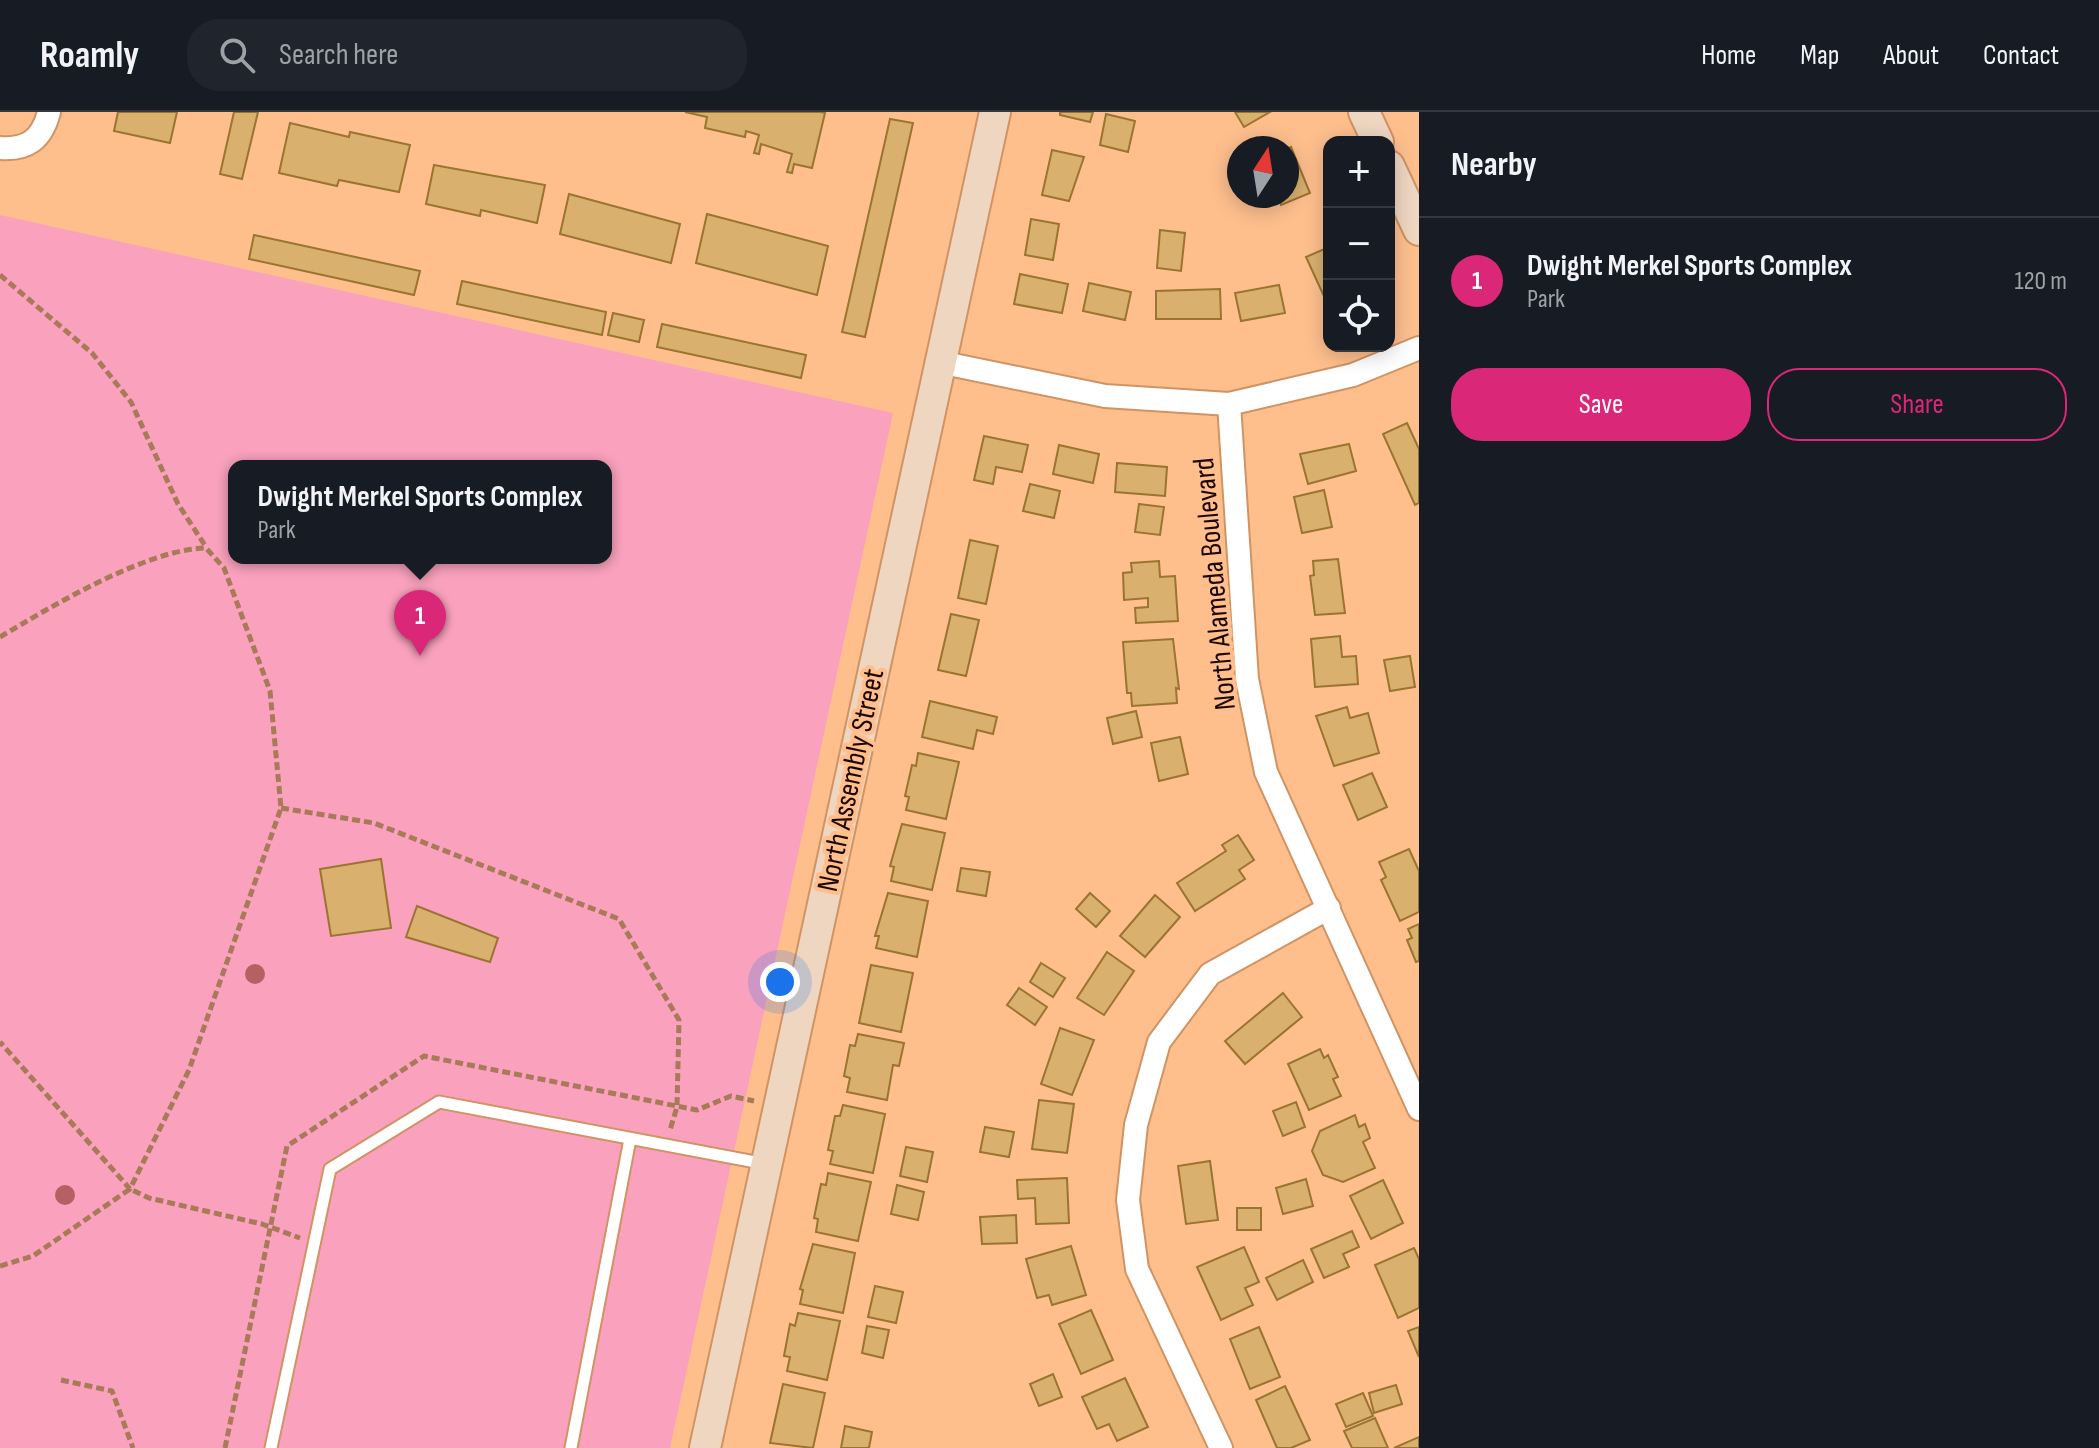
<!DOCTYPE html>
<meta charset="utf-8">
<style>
:root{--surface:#171b24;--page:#20242c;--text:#f1f3f6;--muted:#9ea1a6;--line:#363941;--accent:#db2777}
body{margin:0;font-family:"Sofia Sans Condensed",sans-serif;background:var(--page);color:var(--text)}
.controls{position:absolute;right:24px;top:24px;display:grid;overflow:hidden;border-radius:16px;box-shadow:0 4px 20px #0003}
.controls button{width:72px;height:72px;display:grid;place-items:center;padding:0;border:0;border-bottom:2px solid var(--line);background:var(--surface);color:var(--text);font:40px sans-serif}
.compass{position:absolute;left:1227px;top:24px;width:72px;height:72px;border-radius:50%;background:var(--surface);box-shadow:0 4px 20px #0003;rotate:12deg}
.you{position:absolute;left:780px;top:870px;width:28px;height:28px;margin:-20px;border:6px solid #fff;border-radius:50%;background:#1a73e8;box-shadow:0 0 0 12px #1a73e833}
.badge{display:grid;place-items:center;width:52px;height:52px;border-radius:50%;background:var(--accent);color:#fff;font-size:26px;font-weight:700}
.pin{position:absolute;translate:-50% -66px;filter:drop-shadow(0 2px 4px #0008)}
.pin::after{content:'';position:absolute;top:42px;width:28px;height:24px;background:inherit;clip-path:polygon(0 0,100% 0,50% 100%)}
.popup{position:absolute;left:228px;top:348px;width:384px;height:104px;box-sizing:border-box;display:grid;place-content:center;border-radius:16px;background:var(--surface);filter:drop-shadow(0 2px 6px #0005);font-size:26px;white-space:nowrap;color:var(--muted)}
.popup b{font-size:30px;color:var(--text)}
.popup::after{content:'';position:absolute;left:50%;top:100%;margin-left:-16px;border:16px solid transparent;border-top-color:var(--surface)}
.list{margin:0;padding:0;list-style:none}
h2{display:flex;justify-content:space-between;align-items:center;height:104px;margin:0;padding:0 32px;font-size:34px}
h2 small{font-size:26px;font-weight:400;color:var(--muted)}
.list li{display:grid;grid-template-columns:52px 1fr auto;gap:24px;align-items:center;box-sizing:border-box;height:128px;padding:0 32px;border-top:2px solid var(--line)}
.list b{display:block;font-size:30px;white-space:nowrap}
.list p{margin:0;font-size:26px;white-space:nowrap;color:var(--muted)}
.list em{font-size:26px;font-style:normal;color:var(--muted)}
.actions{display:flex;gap:16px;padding:24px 32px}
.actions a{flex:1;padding:18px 0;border:2px solid var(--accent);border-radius:32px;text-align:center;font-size:28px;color:var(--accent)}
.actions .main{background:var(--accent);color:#fff}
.icon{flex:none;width:44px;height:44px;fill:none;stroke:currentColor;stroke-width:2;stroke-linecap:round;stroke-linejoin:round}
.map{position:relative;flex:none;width:1419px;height:1336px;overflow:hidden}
header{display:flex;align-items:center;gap:48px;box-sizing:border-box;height:112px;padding:0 40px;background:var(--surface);border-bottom:2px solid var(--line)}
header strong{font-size:38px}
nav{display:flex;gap:44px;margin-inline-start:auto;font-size:28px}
.search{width:560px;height:72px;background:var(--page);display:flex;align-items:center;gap:20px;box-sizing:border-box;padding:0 28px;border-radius:32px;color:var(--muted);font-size:30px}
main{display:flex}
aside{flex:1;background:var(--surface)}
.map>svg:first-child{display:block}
.green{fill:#f9a1bd;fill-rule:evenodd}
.building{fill:#d9b06d;stroke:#9a7430;stroke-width:2}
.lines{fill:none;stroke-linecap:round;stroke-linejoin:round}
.lane-casing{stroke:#d09363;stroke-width:15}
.street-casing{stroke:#d09363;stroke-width:26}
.secondary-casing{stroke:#d09363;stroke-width:34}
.path{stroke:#a97a58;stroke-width:5;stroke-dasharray:8 4;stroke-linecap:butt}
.lane{stroke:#fff;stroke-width:11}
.street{stroke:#fff;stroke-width:22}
.secondary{stroke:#eed6c1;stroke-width:30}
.tree{fill:#b66064}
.labels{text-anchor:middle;stroke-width:8;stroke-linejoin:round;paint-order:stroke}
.street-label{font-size:30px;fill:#1c0600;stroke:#febf8d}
</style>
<header>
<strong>Roamly</strong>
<div class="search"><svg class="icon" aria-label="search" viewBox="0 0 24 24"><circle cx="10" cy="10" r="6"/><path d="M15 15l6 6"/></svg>Search here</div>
<nav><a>Home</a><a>Map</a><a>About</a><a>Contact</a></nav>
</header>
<main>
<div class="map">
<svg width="1419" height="1336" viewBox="0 0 1419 1336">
<rect width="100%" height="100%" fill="#febf8d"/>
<!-- green -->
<path class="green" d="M0,103l893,198 -223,1035h-670zM234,354h372v92h-372z"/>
<!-- building -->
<g class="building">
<path d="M118,0h59l-7,31 -56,-12z"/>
<path d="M234,0h24l-16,67 -22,-5z"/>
<path d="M685,0h136l4,1 -13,55 -18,-4 -2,9 -5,-1 5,-18 -31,-10 -2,10 -5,-1 5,-18 -13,-4 -1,6 -40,-9 2,-11z"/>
<path d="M1060,0h33l-3,10 -30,-7z"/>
<path d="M1235,0h35l-26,15z"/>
<path d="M1106,2l29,7 -7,31 -28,-7z"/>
<path d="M890,7l23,4 -48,214 -23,-5z"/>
<path d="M290,11l59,14 1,-5 60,13 -11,47 -60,-12 -2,6 -58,-13z"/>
<path d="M1291,35l19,46 -29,12 -4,-9h10v-47z"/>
<path d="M1052,38l32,7 -15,44 -27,-6z"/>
<path d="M434,53l111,20 -8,38 -56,-13 -1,6 -54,-12z"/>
<path d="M569,82l111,30 -9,39 -111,-29z"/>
<path d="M707,102l121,32 -11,49 -121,-32z"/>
<path d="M1031,107l28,5 -6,36 -28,-5z"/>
<path d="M1160,118l25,3 -4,38 -24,-3z"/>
<path d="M254,123l166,36 -6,24 -165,-36z"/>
<path d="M1329,135v55l-2,1 -21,-46z"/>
<path d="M1020,162l48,10 -6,29 -48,-9z"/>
<path d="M462,169l144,31 -4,23 -145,-31z"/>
<path d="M1089,171l42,9 -6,28 -42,-9z"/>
<path d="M1279,173l6,28 -44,8 -6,-28z"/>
<path d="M1220,177l1,30h-65v-28z"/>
<path d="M613,201l31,7 -5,22 -31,-7z"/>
<path d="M662,212l144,31 -5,23 -144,-31z"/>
<path d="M1407,311l12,26v54l-4,2 -32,-71z"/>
<path d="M984,324l44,9 -6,27 -26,-5 -3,17 -19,-4z"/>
<path d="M1349,332l7,27 -48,13 -8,-30z"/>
<path d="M1059,333l40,9 -6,29 -40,-9z"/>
<path d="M1117,351l50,4 -2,29 -50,-4z"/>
<path d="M1030,372l30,7 -6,27 -31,-7z"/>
<path d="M1324,378l8,37 -30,6 -8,-36z"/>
<path d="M1139,392l25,3 -4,28 -25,-3z"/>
<path d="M970,428l28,6 -12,58 -28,-6z"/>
<path d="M1338,447l7,54 -30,2 -5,-39 4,-1 -1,-14z"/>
<path d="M1159,449l1,16 15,-1 3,45 -42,2 -1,-15 13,-1v-9l-24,2 -1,-27 9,-1 -1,-9z"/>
<path d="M951,502l28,6 -13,56 -28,-6z"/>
<path d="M1340,524l2,21 14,-1 2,28 -43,3 -4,-48z"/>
<path d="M1173,527l6,50 -3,-1 1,15 -45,3 -1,-13h-4l-4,-51z"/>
<path d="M1410,544l5,31 -25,4 -6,-31z"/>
<path d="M930,589l67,16 -4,17 -16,-4 -4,19 -51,-12z"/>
<path d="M1347,595l3,11 18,-5 11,40 -45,13 -18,-50z"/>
<path d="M1136,599l6,26 -29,7 -6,-26z"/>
<path d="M1180,625l8,37 -29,7 -8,-38z"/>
<path d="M918,641l41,9 -13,57 -40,-9 3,-13 -4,-1 7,-31 4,1z"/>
<path d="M1372,661l15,34 -29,13 -15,-35z"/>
<path d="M902,712l43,9 -13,57 -41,-9 3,-14 -4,-1z"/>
<path d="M1238,723l16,25 -15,10 6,9 -50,32 -18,-28 49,-32 -4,-6z"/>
<path d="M1409,737l10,22v41l-19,9 -19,-41 5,-3 -7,-15z"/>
<path d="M381,747l10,69 -60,8 -11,-67z"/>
<path d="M961,756l29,4 -4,24 -29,-5z"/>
<path d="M888,781l40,8 -11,56 -41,-9 3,-12h-4z"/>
<path d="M1090,781l20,18 -14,16 -20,-18z"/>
<path d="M1155,783l25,22 -35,40 -25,-21z"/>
<path d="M417,794l81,32 -8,24 -84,-25z"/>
<path d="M1419,812v37l-3,1 -9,-22 5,-2 -4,-9z"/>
<path d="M1107,840l27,19 -30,44 -27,-17z"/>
<path d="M1041,851l24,15 -12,19 -23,-15z"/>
<path d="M871,853l42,8 -12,59 -42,-9z"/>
<path d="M1019,876l28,19 -12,18 -28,-20z"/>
<path d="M1283,881l19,24 -57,47 -20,-23z"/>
<path d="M1060,916l34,12 -22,55 -31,-11z"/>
<path d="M858,922l46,9 -5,23 -6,-1 -6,35 -40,-8 3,-14 -6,-2 6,-31 5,1z"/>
<path d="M1320,937l4,9 4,-3 10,22 -5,2 8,17 -32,14 -21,-46z"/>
<path d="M1039,988l35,4 -7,49 -35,-4z"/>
<path d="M1296,990l9,25 -22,9 -10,-25z"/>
<path d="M843,993l42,9 -12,59 -43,-9 3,-13 -5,-1 7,-34h5z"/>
<path d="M1355,1003l4,12 6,-3 5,14 -7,4 12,26 -32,14 -20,-7 -11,-24 8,-20z"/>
<path d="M985,1015l29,5 -5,25 -29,-5z"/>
<path d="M906,1035l27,5 -6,30 -27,-6z"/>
<path d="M1210,1049l8,59 -32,4 -8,-58z"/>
<path d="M828,1061l43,9 -13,59 -42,-9 2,-13 -4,-1 7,-34 5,1z"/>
<path d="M1067,1066l2,45 -33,1 -1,-26 -17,1 -1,-19z"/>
<path d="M1306,1067l7,27 -30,8 -7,-26z"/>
<path d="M1383,1068l20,43 -32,16 -21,-43z"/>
<path d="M897,1073l27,7 -6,28 -27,-6z"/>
<rect x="1237" y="1096" width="24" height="22"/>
<path d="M1016,1103l1,28 -35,1 -2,-27z"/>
<path d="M1352,1119l7,16 -16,7 6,13 -25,11 -13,-29z"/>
<path d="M813,1132l42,9 -12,60 -43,-9 3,-14 -3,-1z"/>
<path d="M1071,1134l15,49 -34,10 -3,-10 -12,3 -11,-39z"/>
<path d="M1244,1135l15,35 -14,6 8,17 -32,15 -24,-53z"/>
<path d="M1414,1136l5,11v49l-21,10 -23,-53z"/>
<path d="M1303,1148l10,22 -36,18 -11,-22z"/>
<path d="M875,1174l28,6 -7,31 -28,-6z"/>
<path d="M1091,1198l22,50 -32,14 -22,-50z"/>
<path d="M798,1201l42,8 -13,59 -40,-9 3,-14 -6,-1 6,-32 5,2z"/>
<path d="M867,1214l22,4 -6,28 -21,-5z"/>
<path d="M1259,1215l21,50 -30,12 -20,-50z"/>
<path d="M1419,1215v30l-11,-26z"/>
<path d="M1053,1262l9,23 -23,9 -9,-22z"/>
<path d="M1125,1266l23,49 -31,14 -8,-17 -12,5 -15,-32z"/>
<path d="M783,1272l42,9 -12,55 -43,-5z"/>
<path d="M1396,1273l6,19 -28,9 -5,-20z"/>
<path d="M1285,1274l25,54 -19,8h-14l-21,-48z"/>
<path d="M1363,1281l10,23 -27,11 -10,-23z"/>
<path d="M1375,1306l13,30h-36l-8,-17z"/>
<path d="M845,1314l27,6 -3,16h-28z"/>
<path d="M1419,1325v11h-25z"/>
</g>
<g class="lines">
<defs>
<g id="lane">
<path d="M271,1336l59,-279 109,-67 327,62"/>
<path d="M571,1336l59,-309"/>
</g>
<g id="street">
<path d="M0,36c28,2 42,-9 49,-36"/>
<path d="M939,250l166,34 124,8 124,-29 66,-27"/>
<path d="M1229,292l18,275 19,93 153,337"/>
<path d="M1221,1336l-84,-179 -9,-69 8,-75 23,-83 51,-68 119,-66"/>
</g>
<g id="secondary">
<path d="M1364,0l14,30"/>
<path d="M1389,54l30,64"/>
<path d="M705,1336l290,-1336"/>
</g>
</defs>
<!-- lane casing -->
<use href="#lane" class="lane-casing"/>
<!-- street casing -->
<use href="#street" class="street-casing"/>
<!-- secondary casing -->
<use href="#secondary" class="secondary-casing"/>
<!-- path -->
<g class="path">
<path d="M0,163l92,78 39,49 47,102 28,43"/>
<path d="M0,525c52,-31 147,-88 206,-89l18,20 46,123 11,117 -92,262 -59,119 -130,-147"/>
<path d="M281,696l93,15 245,96 60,101 -2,87 -7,23"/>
<path d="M0,1154l33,-10 97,-67 19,9 113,26 38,14"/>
<path d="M61,1268l51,11 21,57"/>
<path d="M225,1336l62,-302 137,-90 273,54 34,-14 23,5"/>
</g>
<!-- lane -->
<use href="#lane" class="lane"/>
<!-- street -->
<use href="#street" class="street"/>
<!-- secondary -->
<use href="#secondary" class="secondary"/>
</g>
<!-- trees -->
<g class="tree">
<circle cx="255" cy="862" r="10"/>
<circle cx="65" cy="1083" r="10"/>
</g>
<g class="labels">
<!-- street labels -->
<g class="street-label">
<text transform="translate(1214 472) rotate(-95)" y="10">North Alameda Boulevard</text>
<text transform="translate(850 668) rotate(-78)" y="10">North Assembly Street</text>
</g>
</g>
</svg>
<div class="controls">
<button>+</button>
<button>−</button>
<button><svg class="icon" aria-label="locate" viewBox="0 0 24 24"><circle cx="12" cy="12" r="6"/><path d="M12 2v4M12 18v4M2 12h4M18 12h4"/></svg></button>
</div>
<svg class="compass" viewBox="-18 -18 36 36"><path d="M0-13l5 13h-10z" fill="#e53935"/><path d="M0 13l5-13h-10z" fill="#9ea1a6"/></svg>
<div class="you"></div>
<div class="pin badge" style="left:420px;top:544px">1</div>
<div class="popup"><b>Dwight Merkel Sports Complex</b>Park</div>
</div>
<aside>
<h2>Nearby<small></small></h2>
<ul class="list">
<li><span class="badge">1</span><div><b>Dwight Merkel Sports Complex</b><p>Park</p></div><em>120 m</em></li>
</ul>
<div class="actions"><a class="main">Save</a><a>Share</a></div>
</aside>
</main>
